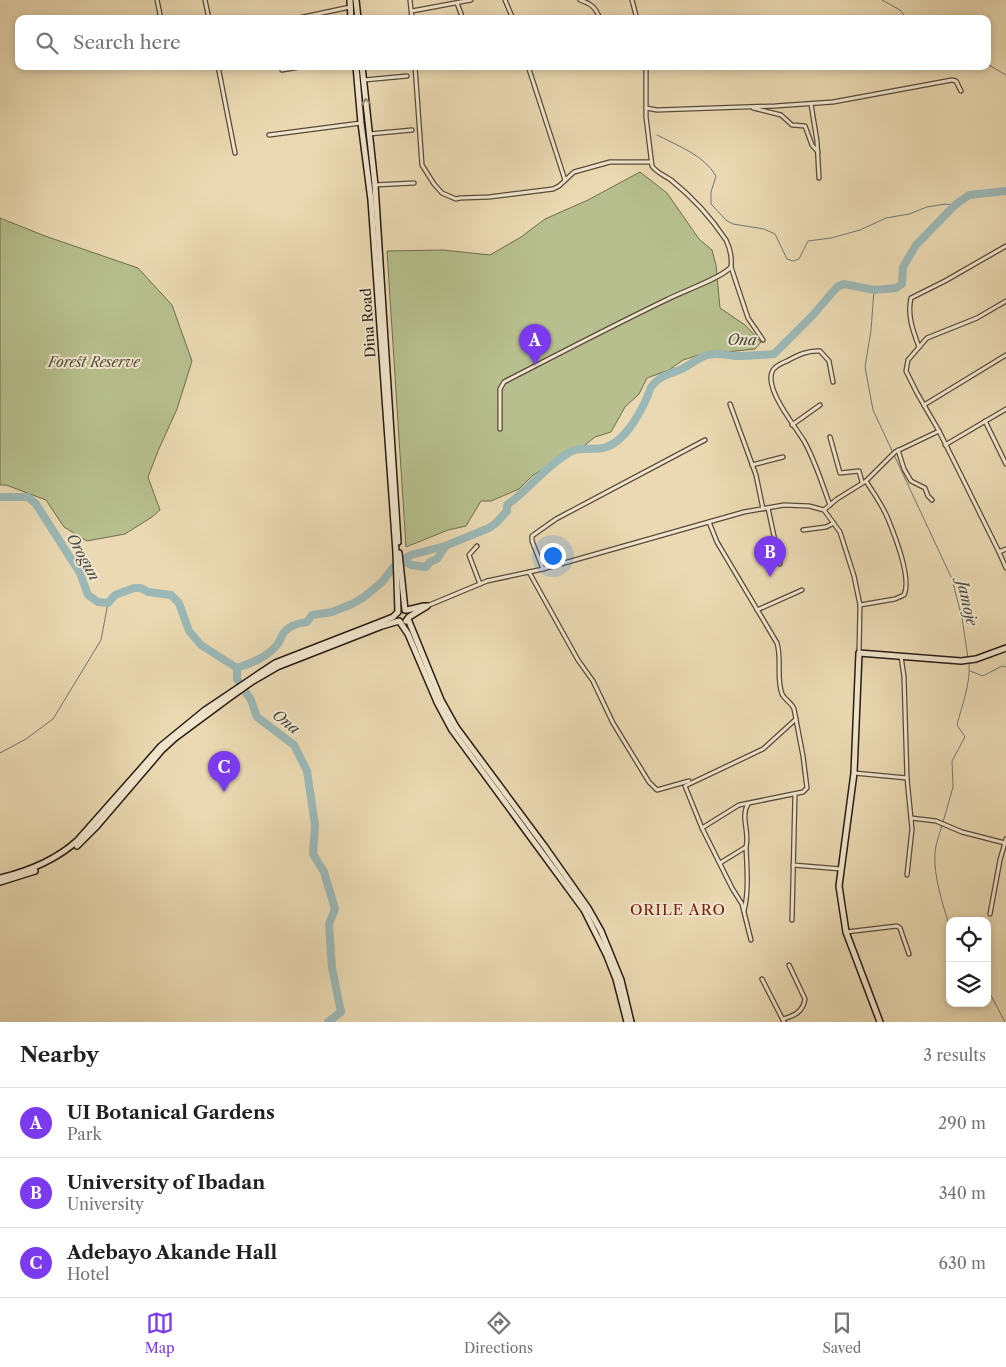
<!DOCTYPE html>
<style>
:root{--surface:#fff;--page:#f6f6f6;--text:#202124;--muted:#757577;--line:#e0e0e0;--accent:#7c3aed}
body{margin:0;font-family:"Libre Caslon Text",serif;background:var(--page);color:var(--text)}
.controls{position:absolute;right:15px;bottom:15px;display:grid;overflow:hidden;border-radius:10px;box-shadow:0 2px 8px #0003}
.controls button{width:45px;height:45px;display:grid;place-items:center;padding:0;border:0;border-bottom:1px solid var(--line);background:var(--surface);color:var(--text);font:25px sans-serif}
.you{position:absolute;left:552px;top:555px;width:18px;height:18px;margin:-12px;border:4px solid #fff;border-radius:50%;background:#1a73e8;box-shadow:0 0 0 8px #1a73e833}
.badge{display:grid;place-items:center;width:32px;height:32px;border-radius:50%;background:var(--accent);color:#fff;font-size:16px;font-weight:700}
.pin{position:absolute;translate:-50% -41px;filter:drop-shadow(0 1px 2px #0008)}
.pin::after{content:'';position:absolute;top:26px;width:18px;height:15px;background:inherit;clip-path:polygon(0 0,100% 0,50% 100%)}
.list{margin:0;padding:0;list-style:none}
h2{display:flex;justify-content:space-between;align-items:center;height:65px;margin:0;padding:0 20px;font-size:21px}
h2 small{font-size:16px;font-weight:400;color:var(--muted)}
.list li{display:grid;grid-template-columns:32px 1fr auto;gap:15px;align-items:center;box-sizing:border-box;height:70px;padding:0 20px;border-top:1px solid var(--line)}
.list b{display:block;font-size:19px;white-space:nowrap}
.list p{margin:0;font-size:16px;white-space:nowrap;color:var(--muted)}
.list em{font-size:16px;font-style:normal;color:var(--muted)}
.icon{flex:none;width:28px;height:28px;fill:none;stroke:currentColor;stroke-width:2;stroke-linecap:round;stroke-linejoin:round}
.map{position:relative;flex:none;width:1006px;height:1022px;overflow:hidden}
.search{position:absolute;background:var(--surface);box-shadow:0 2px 8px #0003;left:15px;right:15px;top:15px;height:55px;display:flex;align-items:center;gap:12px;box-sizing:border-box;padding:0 18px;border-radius:10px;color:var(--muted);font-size:19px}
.sheet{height:275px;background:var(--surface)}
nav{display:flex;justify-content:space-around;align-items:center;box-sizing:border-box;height:70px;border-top:1px solid var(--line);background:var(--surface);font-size:14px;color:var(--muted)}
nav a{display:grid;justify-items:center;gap:2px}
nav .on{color:var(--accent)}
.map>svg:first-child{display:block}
.green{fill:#b6bf8d;stroke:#6f6d50}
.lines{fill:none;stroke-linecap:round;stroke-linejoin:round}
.stream{stroke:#6d7975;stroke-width:1}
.river{stroke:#9bb8b6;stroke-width:8}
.street-casing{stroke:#584a3b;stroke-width:5.5}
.secondary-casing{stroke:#281b13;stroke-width:8}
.street{stroke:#f1e6cd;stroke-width:3}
.secondary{stroke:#f1e6cd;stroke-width:5}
.oneway{stroke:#978b79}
.labels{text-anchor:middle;stroke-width:4;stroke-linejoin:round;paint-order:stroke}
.street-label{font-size:14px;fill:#281b13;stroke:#f1e6cd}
.park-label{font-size:14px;font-style:italic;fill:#534c38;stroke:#f1e6cd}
.water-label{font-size:15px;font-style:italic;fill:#4a4a44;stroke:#f1e6cd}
.neighbourhood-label{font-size:15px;letter-spacing:1px;fill:#7a1f14;stroke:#f1e6cd}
</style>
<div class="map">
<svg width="1006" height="1022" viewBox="0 0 1006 1022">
<rect width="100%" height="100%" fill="#ead9b2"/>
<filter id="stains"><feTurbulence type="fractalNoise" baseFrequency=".004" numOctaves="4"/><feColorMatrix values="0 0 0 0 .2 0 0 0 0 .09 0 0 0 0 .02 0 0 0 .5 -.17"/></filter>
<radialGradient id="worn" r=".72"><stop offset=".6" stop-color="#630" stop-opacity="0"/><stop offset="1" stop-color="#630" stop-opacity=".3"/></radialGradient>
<!-- green -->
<g class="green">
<path d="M640,172l27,21 32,46 13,11 4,15 4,43 25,17 16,17 -6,7 -56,6 -16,5 -14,10 -22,8 -8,16 -14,13 -14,25 -16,5 -15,12 -23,11 -25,16 -13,13 -28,12h-10l-15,25 -18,4 -42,17 -19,-296 56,-1 47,5 31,-18 24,-18 43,-19z"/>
<path d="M0,218l45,18 93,32 34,37 20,56 -15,48 -19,42 -10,26 12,33 -8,7 -27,17 -38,7 -23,-14 -18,-27 -40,-15h-6z"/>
</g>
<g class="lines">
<!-- stream -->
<g class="stream">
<path d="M882,0l18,10 7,9"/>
<path d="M987,64l19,11"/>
<path d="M657,135c21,11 47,20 59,41l-5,16v12l16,17 6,3 31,5 11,5 12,25 6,2 6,-2 9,-18 23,-3 29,-8 26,-12 23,-4 18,-7 18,-3 10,1"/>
<path d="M874,290l-3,40 -6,37 8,43 79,169 10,39 6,40"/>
<path d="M970,671l13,5 19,-10 4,1"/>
<path d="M0,753l26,-14 27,-20 48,-79 7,-37"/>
<path d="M943,822l10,-35 -1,-26 13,-24 -8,-12c5,-20 14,-42 12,-63"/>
<path d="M942,825c-2,9 -6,17 -7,27 -2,23 8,53 15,76"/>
<path d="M987,988l18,34"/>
</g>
<!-- river -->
<g class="river">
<path d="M0,497h28l8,7 44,69 8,22 10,7 10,1 7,-8 19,-7h7l7,4 23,3 8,8 10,28 12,14 36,23"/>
<path d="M403,560l8,5 15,2 4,-5 7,-3 8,-12"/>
<path d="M237,668c15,-5 30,-11 40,-23 4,-4 4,-10 8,-14 6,-6 14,-8 22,-9l5,-7 20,-3 20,-8 12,-7 18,-15 14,-18 15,-9 34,-9 44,-18 7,-5 11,-12v-6c21,-15 42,-42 65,-54 10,-4 21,-1 31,-3 23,-5 41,-41 48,-61 7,-10 16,-12 26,-16 11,-4 20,-13 31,-16 10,-3 17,0 27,1 13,0 26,-1 39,-2l39,-39 24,-28 7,-3 30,6 22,-2 6,-4 1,-17 13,-22 39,-40 14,-10 37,-4"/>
<path d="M237,668v11l14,21 6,17 37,28 13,26 8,54 -2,29 11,18 11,37 -6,15 3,44 9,44 -13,10"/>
</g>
<defs>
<g id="street">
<path d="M157,0l4,19"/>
<path d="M205,0l4,19"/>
<path d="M410,0l2,19"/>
<path d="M505,0l8,19"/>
<path d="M580,0c12,4 16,8 20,19"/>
<path d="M632,0l5,19"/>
<path d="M457,3l6,16"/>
<path d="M412,11l59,-11"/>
<path d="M294,19l56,-12"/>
<path d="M218,66l17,87"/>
<path d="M415,66l7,99 12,19 8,9 14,6 4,-1 29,-1 64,-8 6,-3 15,-14 36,-10h41"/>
<path d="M528,66l37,114"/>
<path d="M282,70l24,-4"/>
<path d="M364,80l43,-4"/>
<path d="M811,104l6,37 2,37"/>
<path d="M646,108l11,2 118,-4 58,-4 119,-22 4,1 5,10"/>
<path d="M753,108l28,7 11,10 13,1 7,19 6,7"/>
<path d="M369,134l43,-4"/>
<path d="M269,135l92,-12"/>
<path d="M374,185l40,-2"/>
<path d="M731,267l17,51 15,22"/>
<path d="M1006,301l-29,17 -50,20 -19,22 -2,11 11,22 22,38 60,121 7,-3"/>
<path d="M919,347c-6,-16 -12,-32 -8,-49l34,-17 61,-35"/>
<path d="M730,404l26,71 7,34"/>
<path d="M924,405l82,-50"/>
<path d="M985,421l21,43"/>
<path d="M792,425l28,-20"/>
<path d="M500,429v-40l4,-7c54,-28 108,-56 162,-82 15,-8 56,-22 65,-33 1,-9 -1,-19 -5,-27 -14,-21 -35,-44 -55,-60 -7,-5 -14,-7 -19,-14l-6,-49v-51"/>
<path d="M830,437l10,36 19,-2 3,11"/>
<path d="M945,445l61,-36"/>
<path d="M898,450l6,19 7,12 14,7 3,8 4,4"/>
<path d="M752,465l31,-8"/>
<path d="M830,505c-8,-21 -15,-45 -26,-64 -9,-15 -39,-51 -32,-69 2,-6 10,-9 15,-11 11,-6 21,-11 33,-10l9,10 4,21"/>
<path d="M768,508l12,56"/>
<path d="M824,510l13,-11 29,-18 29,-29 44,-21"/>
<path d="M803,530l23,-3 8,-4"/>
<path d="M477,546l-8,9 11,29"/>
<path d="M999,552l7,16"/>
<path d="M543,569l-11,-28v-5l24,-17 149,-79"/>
<path d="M529,572l49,88 15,21 20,42 36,59 8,8 32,-9"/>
<path d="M860,605l35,-6 9,-4c8,-17 -9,-59 -16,-76 -5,-13 -14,-25 -22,-38"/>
<path d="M427,606l60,-25 56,-12 201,-57 40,-7 25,1 15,4 16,22 14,44 6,29 -1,48"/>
<path d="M757,610l45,-20"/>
<path d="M901,656l3,21 3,101 5,51 -5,46"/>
<path d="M854,773l53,5"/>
<path d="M911,818l25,3 26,11 43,11"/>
<path d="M702,828l37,-23 64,-13 4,-4 -4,-32 -9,-47c-2,-6 -9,-9 -12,-15 -6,-16 0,-35 -5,-51l-60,-101 -8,-20"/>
<path d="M720,863l26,-16c4,-15 -6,-30 2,-43"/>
<path d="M793,865l48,4"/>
<path d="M744,911c5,-20 3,-43 2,-64"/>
<path d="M990,914l10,-54 6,-21"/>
<path d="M792,920l3,-126"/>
<path d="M846,932l51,-6 3,2 9,26"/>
<path d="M751,940l-9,-36 -10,-16 -30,-60 -17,-42 78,-37 33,-30"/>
<path d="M762,979l22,43"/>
<path d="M783,1019c11,-3 20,-7 22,-20l-16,-34"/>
</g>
<g id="secondary">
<path d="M350,0l1,19"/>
<path d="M356,0l2,19"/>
<path d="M356,66l5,57 10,77 25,352 2,60"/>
<path d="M362,66l13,119 23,357"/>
<path d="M399,553l6,57"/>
<path d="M407,610l17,-4"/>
<path d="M408,619l33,81 15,27 89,120 43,61 13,23 20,49 10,42"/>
<path d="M406,621l3,-4 18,-11"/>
<path d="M400,622l8,12 29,68 15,28 132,180 23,46 9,23 11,43"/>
<path d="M77,846l20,-20 65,-76 13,-12 54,-40 24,-17 24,-14 105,-41 17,-5"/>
<path d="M0,878c30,-7 56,-18 78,-38l83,-94 44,-36 70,-47 108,-42 10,-4 4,-4"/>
<path d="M0,882l35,-11"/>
<path d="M880,1022l-34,-90 -7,-46 15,-113 5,-120 102,8 15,-2 30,-11"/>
</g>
</defs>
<!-- street casing -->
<use href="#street" class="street-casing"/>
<!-- secondary casing -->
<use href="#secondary" class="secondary-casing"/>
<!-- street -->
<use href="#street" class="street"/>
<!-- secondary -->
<use href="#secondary" class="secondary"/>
</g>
<!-- one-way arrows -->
<defs><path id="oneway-chevron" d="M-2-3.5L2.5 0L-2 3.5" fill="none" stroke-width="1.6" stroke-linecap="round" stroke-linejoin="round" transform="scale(1.25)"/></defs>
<use class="oneway" href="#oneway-chevron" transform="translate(366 102) rotate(-95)"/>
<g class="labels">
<!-- street labels -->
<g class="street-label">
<text transform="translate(368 323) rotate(-94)" y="5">Dina Road</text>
</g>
<!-- park labels -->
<g class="park-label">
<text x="94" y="367">Forest Reserve</text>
</g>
<!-- water labels -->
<g class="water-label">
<text transform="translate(742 340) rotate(1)" y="5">Ona</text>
<text transform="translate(83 557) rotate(61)" y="5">Orogun</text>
<text transform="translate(967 603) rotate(77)" y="5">Jamoje</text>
<text transform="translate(286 722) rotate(38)" y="5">Ona</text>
</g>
<!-- neighbourhood labels -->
<g class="neighbourhood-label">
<text x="678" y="915">ORILE ARO</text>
</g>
</g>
<rect width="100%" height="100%" filter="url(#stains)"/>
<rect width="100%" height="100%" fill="url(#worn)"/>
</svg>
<div class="controls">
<button><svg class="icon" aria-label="locate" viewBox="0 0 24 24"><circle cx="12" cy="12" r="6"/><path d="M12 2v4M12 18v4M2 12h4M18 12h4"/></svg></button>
<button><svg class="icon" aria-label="layers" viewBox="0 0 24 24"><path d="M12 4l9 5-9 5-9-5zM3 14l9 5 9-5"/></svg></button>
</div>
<div class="you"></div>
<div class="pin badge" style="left:535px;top:365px">A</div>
<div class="pin badge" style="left:770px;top:577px">B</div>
<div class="pin badge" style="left:224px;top:792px">C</div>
<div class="search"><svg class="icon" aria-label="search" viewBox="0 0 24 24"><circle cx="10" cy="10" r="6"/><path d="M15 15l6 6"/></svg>Search here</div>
</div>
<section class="sheet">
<h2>Nearby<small>3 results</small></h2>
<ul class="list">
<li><span class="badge">A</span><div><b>UI Botanical Gardens</b><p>Park</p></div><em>290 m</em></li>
<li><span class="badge">B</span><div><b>University of Ibadan</b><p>University</p></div><em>340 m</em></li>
<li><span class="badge">C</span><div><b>Adebayo Akande Hall</b><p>Hotel</p></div><em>630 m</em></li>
</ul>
</section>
<nav>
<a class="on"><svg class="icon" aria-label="map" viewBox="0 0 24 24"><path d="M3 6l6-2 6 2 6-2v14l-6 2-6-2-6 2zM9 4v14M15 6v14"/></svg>Map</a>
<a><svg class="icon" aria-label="directions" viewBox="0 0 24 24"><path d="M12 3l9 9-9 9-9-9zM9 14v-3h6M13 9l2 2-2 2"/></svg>Directions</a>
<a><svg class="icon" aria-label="saved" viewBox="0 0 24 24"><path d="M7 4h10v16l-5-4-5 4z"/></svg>Saved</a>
</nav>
